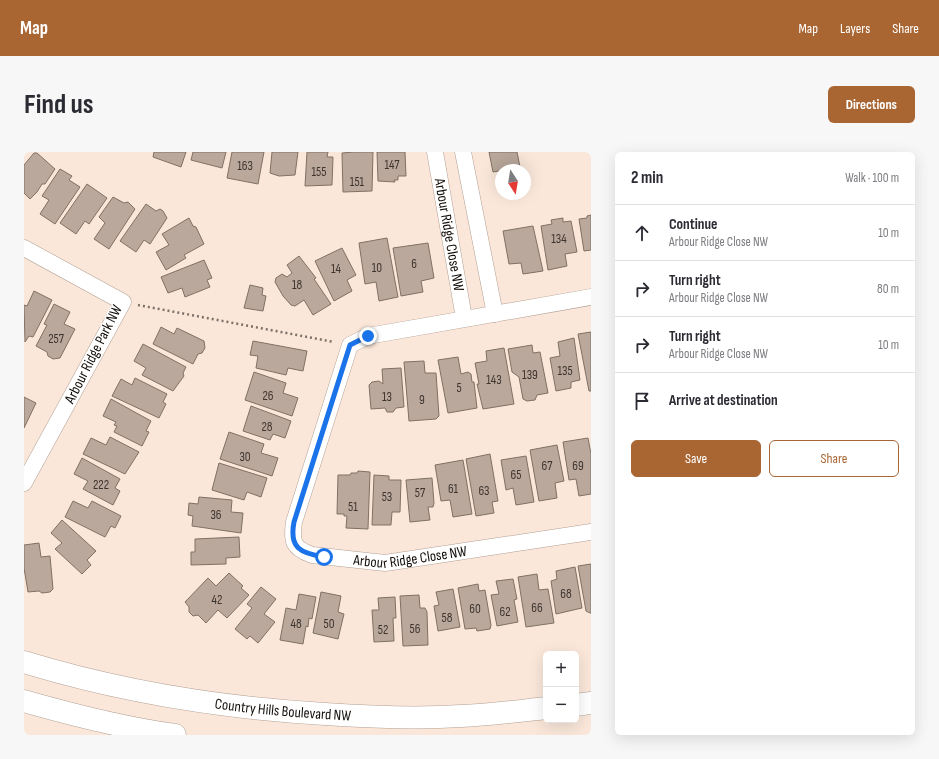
<!DOCTYPE html>
<meta charset="utf-8">
<style>
:root{--surface:#fff;--page:#f7f7f7;--text:#2b2b33;--muted:#7c7c81;--line:#e1e1e2;--accent:#a96633}
body{margin:0;font-family:"Sofia Sans Condensed",sans-serif;background:var(--page);color:var(--text)}
.controls{position:absolute;right:12px;bottom:12px;display:grid;overflow:hidden;border-radius:6px;box-shadow:0 4px 16px #0002}
.controls button{width:36px;height:36px;display:grid;place-items:center;padding:0;border:0;border-bottom:1px solid var(--line);background:var(--surface);color:var(--text);font:20px sans-serif}
.compass{position:absolute;left:471px;top:12px;width:36px;height:36px;border-radius:50%;background:var(--surface);box-shadow:0 4px 16px #0002;rotate:168deg}
.stop{position:absolute;width:12px;height:12px;margin:-9px;border:3px solid #1a73e8;border-radius:50%;background:#fff}
.stop.end{background:#1a73e8;border-color:#fff;box-shadow:0 1px 4px #0008}
.list{margin:0;padding:0;list-style:none}
h2{display:flex;justify-content:space-between;align-items:center;height:52px;margin:0;padding:0 16px;font-size:17px}
h2 small{font-size:13px;font-weight:400;color:var(--muted)}
.list li{display:grid;grid-template-columns:26px 1fr auto;gap:12px;align-items:center;box-sizing:border-box;height:56px;padding:0 16px;border-top:1px solid var(--line)}
.list b{display:block;font-size:15px;white-space:nowrap}
.list p{margin:0;font-size:13px;white-space:nowrap;color:var(--muted)}
.list em{font-size:13px;font-style:normal;color:var(--muted)}
.actions{display:flex;gap:8px;padding:12px 16px}
.actions a{flex:1;padding:9px 0;border:1px solid var(--accent);border-radius:6px;text-align:center;font-size:14px;color:var(--accent)}
.actions .main{background:var(--accent);color:#fff}
.icon{flex:none;width:22px;height:22px;fill:none;stroke:currentColor;stroke-width:2;stroke-linecap:round;stroke-linejoin:round}
.map{position:relative;flex:none;width:567px;height:583px;overflow:hidden;border-radius:6px}
header{display:flex;align-items:center;gap:24px;box-sizing:border-box;height:56px;padding:0 20px;background:var(--accent);color:#fff}
header strong{font-size:19px}
nav{display:flex;gap:22px;margin-inline-start:auto;font-size:14px}
.intro{display:flex;align-items:center;justify-content:space-between;box-sizing:border-box;height:96px;padding:0 24px}
h1{margin:0;font-size:28px}
.button{padding:10px 18px;border-radius:6px;background:var(--accent);color:#fff;font-size:14px;font-weight:700}
main{display:flex;gap:24px;padding:0 24px}
aside{flex:1;background:var(--surface);border-radius:6px;box-shadow:0 4px 16px #0002}
.map>svg:first-child{display:block}
.building{fill:#baa89c;stroke:#807064}
.lines{fill:none;stroke-linecap:round;stroke-linejoin:round}
.minor-casing{stroke:#b2a094;stroke-width:17}
.secondary-casing{stroke:#b2a094;stroke-width:23}
.path{stroke:#7c7068;stroke-width:2.5;stroke-dasharray:2 3;stroke-linecap:butt}
.minor{stroke:#fff;stroke-width:16}
.secondary{stroke:#fff;stroke-width:22}
.route{stroke:#1a73e8;stroke-width:5}
.labels{text-anchor:middle;stroke-width:3;stroke-linejoin:round;paint-order:stroke}
.number-label{font-size:13px;fill:#3e342e}
.street-label{font-size:15px;fill:#140e0a;stroke:#fff}
</style>
<header>
<strong>Map</strong>
<nav><a>Map</a><a>Layers</a><a>Share</a></nav>
</header>
<div class="intro"><h1>Find us</h1><a class="button">Directions</a></div>
<main>
<div class="map">
<svg width="567" height="583" viewBox="0 0 567 583">
<rect width="100%" height="100%" fill="#fae7da"/>
<!-- building -->
<g class="building">
<path d="M130,0h32l-5,15 -28,-10z"/>
<path d="M169,0h33l-4,16 -31,-8z"/>
<path d="M208,0h32l-6,32 -31,-6z"/>
<path d="M248,0h26l-3,23 -16,1 -9,-3z"/>
<path d="M283,0h21l-1,5h6l-1,28 -27,1z"/>
<path d="M330,0h19l-1,39 -29,1 -1,-39z"/>
<path d="M353,0h28l1,24h-8v4h-4l1,2 -17,-1z"/>
<path d="M465,0h28l3,15 -27,5z"/>
<path d="M10,1h3l18,16 -10,15h-3l-5,8 -7,7 -6,-6v-28z"/>
<path d="M36,17l12,7 -3,4 11,7 -25,37 -15,-10 9,-14 -7,-4z"/>
<path d="M63,32l20,14 -18,26 -4,-3 -9,13 -16,-11z"/>
<path d="M89,45l11,6 4,-1 7,7 -26,40 -15,-10 11,-16 -6,-6z"/>
<path d="M122,52l10,7 4,-2 3,2 4,7 -17,26 -6,-4 -8,12 -16,-11z"/>
<path d="M567,63v35l-7,1 -5,-32 8,-1v-2z"/>
<path d="M165,66l4,8 3,1 8,17 -20,11 2,3 -20,12 -10,-18 13,-7 -7,-11z"/>
<path d="M539,66v4l8,-1 6,31 -12,2 2,12 -19,4 -7,-44 11,-2 -1,-4z"/>
<path d="M509,74l10,45 -20,3 -2,-11 -12,1 -6,-33z"/>
<path d="M363,86l11,59 -19,4 -3,-19 -11,2 -6,-41z"/>
<path d="M404,91l6,35 -13,3 2,11 -22,4 -8,-48z"/>
<path d="M318,96l14,27 -9,5 5,11 -18,10 -19,-40z"/>
<path d="M275,104l17,22 -2,1 17,25 -18,11 -9,-15 -9,6 -4,-1 -8,-9 -8,-14 1,-4 6,-4 5,3 5,-4 -5,-8z"/>
<path d="M180,108l8,18 -5,2 3,7 -25,10 -3,-9 -14,5 -7,-16z"/>
<path d="M226,133l13,3 -1,7 4,1 -3,15 -19,-3z"/>
<path d="M10,139l18,9 -19,37 -4,-1 -4,6 -1,-37 3,1z"/>
<path d="M30,152l16,8 -6,12 11,5 -15,29 -7,1 -5,-3 -1,-4 -11,-6 11,-21 -3,-1z"/>
<path d="M137,175l13,7 3,-6 27,13 1,7 -3,5 -4,1 -5,10 -40,-20z"/>
<path d="M567,180v59h-2l-11,-57z"/>
<path d="M550,186l6,42 -9,2v6l-15,3 -6,-33 10,-2 -2,-14z"/>
<path d="M229,189l54,10 -4,20 -15,-3 -2,7 -30,-7 2,-12 -8,-1z"/>
<path d="M119,192l43,23 -3,6 1,3 -11,15 -31,-16 4,-7 -12,-7z"/>
<path d="M508,193l1,8 7,-1 8,41 -11,2 -2,5 -8,1 -4,-2 -4,-22 -7,-5 -4,-23z"/>
<path d="M480,196l10,56 -31,5 -6,-25h2l-4,-21 12,-2 -1,-10z"/>
<path d="M434,205l3,17 7,-2 3,2 1,8h2l3,26 -29,5 -10,-53z"/>
<path d="M400,209l1,12h11l3,43 -3,3 -27,2 -5,-59z"/>
<path d="M377,216l3,39 -8,1 -3,4h-6l-2,-4 -14,1 -2,-24 3,-3 7,-1 4,3 -1,-15z"/>
<path d="M230,220l32,11 -3,10 15,5 -6,18 -47,-16z"/>
<path d="M111,226l32,16 -4,8 3,2 -7,14 -47,-22 9,-17 11,6z"/>
<path d="M0,245l12,6 -12,25z"/>
<path d="M87,247l40,22 -5,10 3,1 -7,14 -28,-14 3,-6 -3,-1 2,-3 -13,-6z"/>
<path d="M227,254l40,15 -6,17 -12,-4 -3,6 -27,-9z"/>
<path d="M205,280l35,12 -3,9 17,5 -6,18 -52,-17z"/>
<path d="M86,285l29,15 -14,22 -42,-20 8,-16 15,7z"/>
<path d="M564,286l3,16v40l-12,2 -3,-17 -7,1 -6,-38z"/>
<path d="M533,293l7,36 -9,2 2,15 -18,3 -9,-51z"/>
<path d="M466,302l8,47 -6,1 2,11 -18,3 -10,-57z"/>
<path d="M502,304l8,46 -18,3 -3,-17 -7,2 -5,-30z"/>
<path d="M58,306l38,21 -5,9 5,3 -7,14 -30,-16 5,-8 -14,-7z"/>
<path d="M439,308l9,54 -19,3 -3,-17 -9,1 -6,-36z"/>
<path d="M195,311l48,15 -6,19 -14,-5 -3,8 -32,-10z"/>
<path d="M334,319l12,1 -2,57 -22,-1 1,-12h-3v-2h-7l1,-39h12l1,-2h6z"/>
<path d="M350,323l15,1v4h12l-1,32h-8l-1,13h-19z"/>
<path d="M408,326l2,25 -1,4h-5l2,13 -20,2 -4,-42z"/>
<path d="M175,345l33,3 -1,12 12,1 -2,20 -49,-7 1,-10 -5,-1 1,-12 9,1z"/>
<path d="M49,349l15,7 4,-7 29,15 -6,12 -4,-2 -6,11 -40,-20z"/>
<path d="M38,368l34,31 -9,9 4,5 -9,9 -27,-25 7,-6 -11,-10z"/>
<path d="M215,385l1,20 -14,1v6l-35,1v-13h4v-13z"/>
<path d="M15,391l2,14 9,-1 3,33 -3,3 -8,1 -3,-2 -11,1 -4,-24v-23z"/>
<path d="M567,412v49h-1l-4,-2 -8,-45z"/>
<path d="M551,415l7,41 -26,6 -5,-33 6,-2 -1,-8z"/>
<path d="M205,421l14,13 -2,2 8,7 -22,23 -9,-8 -12,13 -8,-8 -5,1 -4,-4v-5l-4,-5 23,-24 8,8z"/>
<path d="M513,422l2,16 9,-1 6,34 -28,4 -8,-50z"/>
<path d="M489,427l4,20 -3,1 4,22 -21,4 -6,-31 8,-1 -3,-13z"/>
<path d="M454,432l1,7 6,-1 6,35 -1,4 -13,2 -1,-3 -11,1 -7,-41z"/>
<path d="M237,435l15,12 -12,15 11,8 -17,21 -8,-7 -3,3 -12,-10 17,-21 -5,-4z"/>
<path d="M429,437l7,38 -22,4 -4,-25 5,-1 -3,-13z"/>
<path d="M297,440l20,4 -3,16 6,2 -6,25 -25,-6z"/>
<path d="M275,442l17,3 -4,22 -3,-1 -1,9 -2,-1 -3,18 -23,-4 6,-32 10,2z"/>
<path d="M395,443l1,13h5l2,4 1,33 -25,1 -3,-50z"/>
<path d="M371,445l1,21h-3l1,23 -20,1 -2,-32h7l-1,-12z"/>
</g>
<g class="lines">
<defs>
<g id="minor">
<path id="s1" d="M411,0l29,166"/>
<path d="M439,0l32,162"/>
<path d="M0,96l99,54 -99,181"/>
<path id="s2" d="M567,145l-223,39 -18,9 -56,177c-3,20 -1,26 18,33l73,8 206,-31"/>
</g>
<g id="secondary">
<path id="s3" d="M0,510c98,30 199,46 301,52 45,3 91,5 136,2 29,-1 57,-5 85,-8"/>
<path d="M0,549c49,14 100,27 151,34"/>
<path d="M552,553l15,-2"/>
</g>
</defs>
<!-- minor casing -->
<use href="#minor" class="minor-casing"/>
<!-- secondary casing -->
<use href="#secondary" class="secondary-casing"/>
<!-- path -->
<path class="path" d="M114,153l196,37"/>
<!-- minor -->
<use href="#minor" class="minor"/>
<!-- secondary -->
<use href="#secondary" class="secondary"/>
</g>
<g class="lines">
<!-- route -->
<path class="route" d="M300,405c-24,-4 -35,-9 -30,-35l56,-177 18,-9"/>
</g>
<g class="labels">
<!-- number labels -->
<g class="number-label">
<text x="368" y="17">147</text>
<text x="221" y="18">163</text>
<text x="295" y="24">155</text>
<text x="333" y="34">151</text>
<text x="535" y="91">134</text>
<text x="390" y="116">6</text>
<text x="353" y="120">10</text>
<text x="312" y="121">14</text>
<text x="273" y="137">18</text>
<text x="32" y="191">257</text>
<text x="541" y="223">135</text>
<text x="506" y="227">139</text>
<text x="470" y="232">143</text>
<text x="435" y="240">5</text>
<text x="244" y="248">26</text>
<text x="363" y="249">13</text>
<text x="398" y="252">9</text>
<text x="243" y="279">28</text>
<text x="221" y="309">30</text>
<text x="523" y="318">67</text>
<text x="554" y="318">69</text>
<text x="492" y="327">65</text>
<text x="77" y="337">222</text>
<text x="429" y="341">61</text>
<text x="460" y="343">63</text>
<text x="396" y="345">57</text>
<text x="363" y="349">53</text>
<text x="329" y="359">51</text>
<text x="192" y="367">36</text>
<text x="542" y="446">68</text>
<text x="193" y="452">42</text>
<text x="513" y="460">66</text>
<text x="451" y="461">60</text>
<text x="481" y="464">62</text>
<text x="423" y="470">58</text>
<text x="272" y="476">48</text>
<text x="305" y="476">50</text>
<text x="391" y="481">56</text>
<text x="359" y="482">52</text>
</g>
<!-- street labels -->
<g class="street-label">
<text dy="5" stroke="none"><textPath href="#s1" startOffset="84">Arbour Ridge Close NW</textPath></text>
<text transform="translate(69 202) rotate(-63)" y="5">Arbour Ridge Park NW</text>
<text dy="5" stroke="none"><textPath href="#s2" startOffset="574">Arbour Ridge Close NW</textPath></text>
<text dy="5" stroke="none"><textPath href="#s3" startOffset="264">Country Hills Boulevard NW</textPath></text>
</g>
</g>
</svg>
<div class="controls">
<button>+</button>
<button>−</button>
</div>
<svg class="compass" viewBox="-18 -18 36 36"><path d="M0-13l5 13h-10z" fill="#e53935"/><path d="M0 13l5-13h-10z" fill="#7c7c81"/></svg>
<div class="stop" style="left:300px;top:405px"></div>
<div class="stop end" style="left:344px;top:184px"></div>
</div>
<aside>
<h2>2 min<small>Walk · 100 m</small></h2>
<ul class="list">
<li><svg class="icon" aria-label="ahead" viewBox="0 0 24 24"><path d="M12 20V5M6 11l6-6 6 6"/></svg><div><b>Continue</b><p>Arbour Ridge Close NW</p></div><em>10 m</em></li>
<li><svg class="icon" aria-label="right" viewBox="0 0 24 24"><path d="M7 20v-9h11M14 6l5 5-5 5"/></svg><div><b>Turn right</b><p>Arbour Ridge Close NW</p></div><em>80 m</em></li>
<li><svg class="icon" aria-label="right" viewBox="0 0 24 24"><path d="M7 20v-9h11M14 6l5 5-5 5"/></svg><div><b>Turn right</b><p>Arbour Ridge Close NW</p></div><em>10 m</em></li>
<li><svg class="icon" aria-label="arrive" viewBox="0 0 24 24"><path d="M6 21V4h12l-3 4 3 4H6"/></svg><div><b>Arrive at destination</b></div></li>
</ul>
<div class="actions"><a class="main">Save</a><a>Share</a></div>
</aside>
</main>
